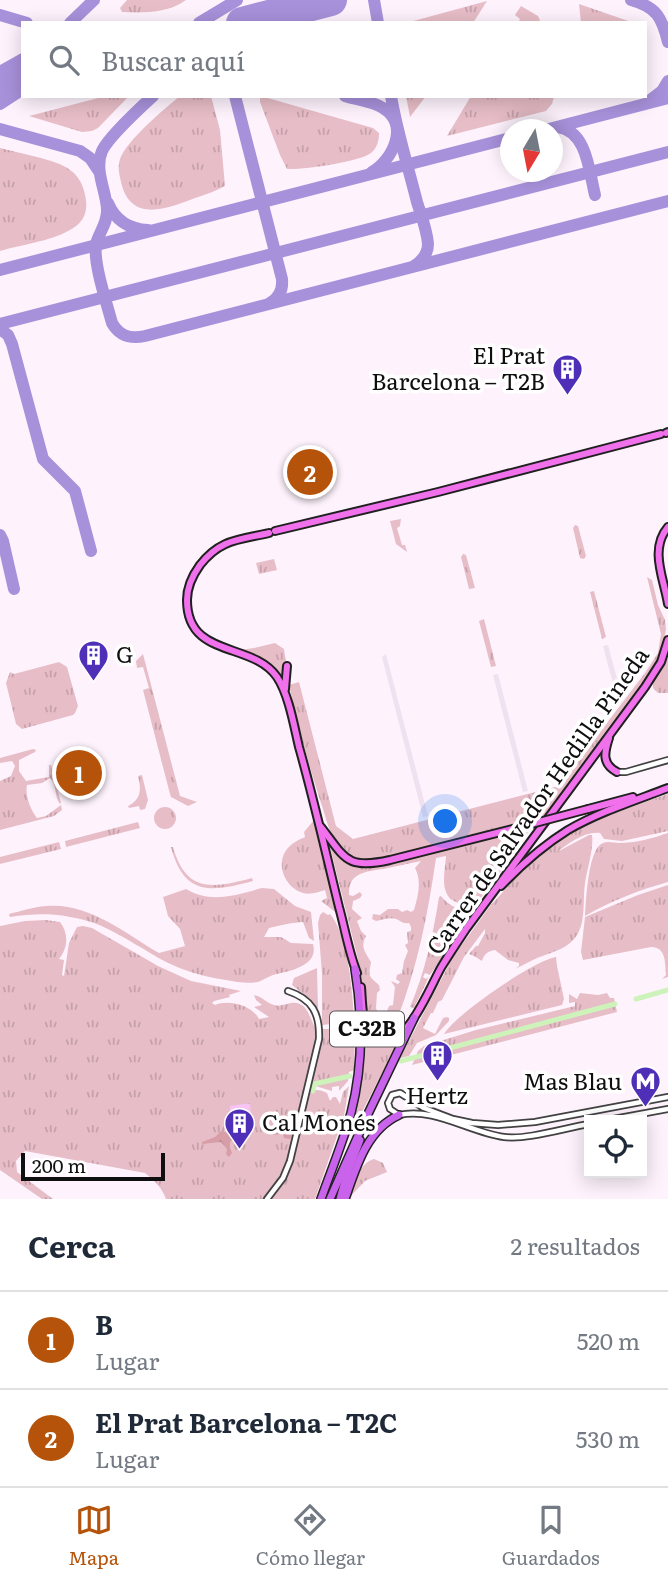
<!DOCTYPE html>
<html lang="es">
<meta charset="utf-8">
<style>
:root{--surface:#fff;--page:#f2f2f3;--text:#1f2937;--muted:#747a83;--line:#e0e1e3;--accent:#b45309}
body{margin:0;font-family:Literata,serif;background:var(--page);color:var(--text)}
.controls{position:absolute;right:21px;bottom:21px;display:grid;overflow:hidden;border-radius:0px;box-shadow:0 4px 18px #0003}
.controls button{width:63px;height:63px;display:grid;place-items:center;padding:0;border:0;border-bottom:2px solid var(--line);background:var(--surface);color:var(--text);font:35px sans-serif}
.compass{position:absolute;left:500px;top:119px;width:63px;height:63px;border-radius:50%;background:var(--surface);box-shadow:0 4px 18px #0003;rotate:190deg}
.scale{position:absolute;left:21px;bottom:18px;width:144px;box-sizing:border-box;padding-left:7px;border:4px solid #0f0f0f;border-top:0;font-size:19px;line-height:24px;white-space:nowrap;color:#0f0f0f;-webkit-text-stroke:5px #fff;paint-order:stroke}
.you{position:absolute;left:446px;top:822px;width:24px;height:24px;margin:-18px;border:5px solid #fff;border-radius:50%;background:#1a73e8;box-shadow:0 0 0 10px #1a73e833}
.badge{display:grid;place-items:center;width:46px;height:46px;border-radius:50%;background:var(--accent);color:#fff;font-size:23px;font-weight:700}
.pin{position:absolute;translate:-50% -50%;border:4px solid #fff;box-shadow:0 2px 7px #0006}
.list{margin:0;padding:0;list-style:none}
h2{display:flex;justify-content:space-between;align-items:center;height:91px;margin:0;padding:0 28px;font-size:30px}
h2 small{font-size:23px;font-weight:400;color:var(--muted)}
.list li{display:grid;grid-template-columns:46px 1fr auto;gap:21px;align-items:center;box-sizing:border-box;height:98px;padding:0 28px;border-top:2px solid var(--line)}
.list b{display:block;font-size:26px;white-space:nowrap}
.list p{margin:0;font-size:23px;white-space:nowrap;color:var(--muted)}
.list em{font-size:23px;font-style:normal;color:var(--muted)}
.icon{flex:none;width:38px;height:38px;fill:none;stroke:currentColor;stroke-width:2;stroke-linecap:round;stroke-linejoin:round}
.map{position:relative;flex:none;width:668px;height:1199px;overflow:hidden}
.search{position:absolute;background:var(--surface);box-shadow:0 4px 18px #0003;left:21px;right:21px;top:21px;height:77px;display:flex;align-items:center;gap:18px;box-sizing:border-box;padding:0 24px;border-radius:0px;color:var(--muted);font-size:26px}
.sheet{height:287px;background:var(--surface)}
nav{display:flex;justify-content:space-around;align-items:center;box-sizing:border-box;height:98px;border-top:2px solid var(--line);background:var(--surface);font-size:19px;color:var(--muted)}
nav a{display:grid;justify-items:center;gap:4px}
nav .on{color:var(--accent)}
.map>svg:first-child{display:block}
.grass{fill:url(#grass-tufts);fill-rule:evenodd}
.forest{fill:url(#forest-firs)}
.sand{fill:url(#sand-dots)}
.plaza{fill:#efe1ef}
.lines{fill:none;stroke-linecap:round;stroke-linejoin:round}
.canal{stroke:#cdf3ba;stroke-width:5}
.taxiway{stroke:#a791da;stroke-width:12}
.runway{stroke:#a791da;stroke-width:32}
.minor-casing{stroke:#424242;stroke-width:8}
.major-casing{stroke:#202020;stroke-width:10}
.highway-casing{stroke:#202020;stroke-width:10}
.minor{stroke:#fff;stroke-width:4.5}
.major{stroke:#f071eb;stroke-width:6}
.highway{stroke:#c963eb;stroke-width:7}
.major-bridge-casing{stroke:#202020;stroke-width:10;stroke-linecap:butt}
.major-bridge{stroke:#f071eb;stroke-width:6}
.labels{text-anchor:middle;stroke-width:7;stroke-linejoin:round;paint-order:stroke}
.shield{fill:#fff;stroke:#575757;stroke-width:2}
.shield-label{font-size:21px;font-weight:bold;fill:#0f0f0f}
.poi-label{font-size:23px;fill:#0f0f0f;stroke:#fff;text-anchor:end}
.street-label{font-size:23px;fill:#0f0f0f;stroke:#fff}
</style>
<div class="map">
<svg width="668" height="1199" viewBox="0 0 668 1199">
<defs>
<pattern id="grass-tufts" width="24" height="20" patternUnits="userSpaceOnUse" patternTransform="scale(1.75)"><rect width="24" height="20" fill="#e7bdc7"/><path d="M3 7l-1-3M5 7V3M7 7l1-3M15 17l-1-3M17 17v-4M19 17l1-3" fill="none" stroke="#c5a1aa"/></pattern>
<pattern id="forest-firs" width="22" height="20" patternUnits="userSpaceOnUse" patternTransform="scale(1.75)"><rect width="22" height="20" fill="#d79ea7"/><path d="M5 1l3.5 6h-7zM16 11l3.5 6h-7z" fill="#b7878f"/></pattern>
<pattern id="sand-dots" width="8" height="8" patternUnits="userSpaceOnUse" patternTransform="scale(1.75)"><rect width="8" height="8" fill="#f7c2f4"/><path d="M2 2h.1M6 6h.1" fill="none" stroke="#d3a6d0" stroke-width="1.8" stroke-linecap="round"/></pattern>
</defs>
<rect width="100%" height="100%" fill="#fef3fd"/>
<!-- grass -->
<g class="grass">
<path d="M127,0h59c-18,13 -42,13 -64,12l-2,-4z"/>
<path d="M487,1l-14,22h-67z"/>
<path d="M579,4l55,19h-53z"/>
<path d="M521,6l17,10 3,7h-23l2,-4 -5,-4z"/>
<path d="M106,96h23l-31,32 -6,3 -10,1 -53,-16z"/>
<path d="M180,96h31l9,34 5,56c-9,5 -20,9 -30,12 -26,10 -62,25 -73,-12 -2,-9 -5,-18 -2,-27 7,-19 44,-50 60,-63z"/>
<path d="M406,96h20l-16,21z"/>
<path d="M471,96h83v1l-2,7 -6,7 -99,25z"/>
<path d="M264,97l109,31 6,5c0,8 -2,15 -8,20 -12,9 -68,17 -84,16l-7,-14 -20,-53v-4z"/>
<path d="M0,148c12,3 25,6 37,9 27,7 45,13 49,43 2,15 -5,25 -18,31 -17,10 -48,14 -68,20z"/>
<path d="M401,519l-1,7 -3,2 5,17h3l2,7 -11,-8 -6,-23z"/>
<path d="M575,525l3,1 8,30 -2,3 -4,-1 -7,-30z"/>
<path d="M463,554l3,1 9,33 -6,1 -8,-32z"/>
<path d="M274,559l3,11 -18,4 -3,-11z"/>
<path d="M647,577l5,3 6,25 7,15 1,9 -3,18 -13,26 -104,142 -166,44c-12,2 -27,3 -36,-6 -15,-15 -17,-34 -24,-53 -12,-38 -23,-76 -31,-115l10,-3 37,144 17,13 206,-53 86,-113 13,-20 3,-19z"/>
<path d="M594,591l12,46 -4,2 -12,-47z"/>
<path d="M484,619l12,47 -5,1 -12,-46z"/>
<path d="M275,643l9,6 2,14 -4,16c-10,-16 -25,-24 -43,-29l15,-2z"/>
<path d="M143,654l37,142 17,6 -9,4 -17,-9 -1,-3 -27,-104 6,-2 -6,-21 -6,1 -1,-7z"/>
<path d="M668,656v37h-10l-5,-5v-6z"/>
<path d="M59,662l8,5 11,39 -3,7 -2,2 -51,14 -6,-5 -10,-41 4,-11 4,2z"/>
<path d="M33,749l3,1 -1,2 -16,8v11l7,10 23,-4v-12h2l10,38 -1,1c-6,-8 -3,-20 -10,-26l-8,5 -15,2c-2,11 3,24 10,33l9,-2 15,-11 1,5 -8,6 -54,14v-49l11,-5 4,-10 -3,-5 -12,2v-5z"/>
<path d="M142,775l6,25 -3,9 -5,1 -1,-4 -10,2 -1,-2c14,-7 13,-17 10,-30z"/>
<path d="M668,794v37l-46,10 -18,-2 -4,-6c-15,-2 -31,10 -43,19l32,-17h3c2,13 -5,34 -7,48 -2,14 0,29 -4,43 -7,23 -28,25 -46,33 -7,3 -13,7 -20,10l4,-3v-3l-11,-3 -13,-10c-7,1 -11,4 -13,11l-8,-5 -5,-2 7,-8h2l7,-13v-4l-21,28 -22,43 -4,2 -5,11h-2l-8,15 12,6 8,-16 4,-1 2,1v3l-13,14 -19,8 -8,13 -9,2 53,-101 37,-51 33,-36 31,-27 42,-24z"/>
<circle cx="165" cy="818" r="11"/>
<path d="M314,820l25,95 -18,-14 6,-3 -2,-8c-7,2 -14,5 -22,3 -18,-5 -28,-29 -16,-44 5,-6 11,-9 18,-12l-1,-5z"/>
<path d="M138,822l2,6 -74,19 -1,-6z"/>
<path d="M533,826l-10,13 1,1 -44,59c-7,4 -14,7 -22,4 -20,-7 -13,-30 -12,-47l-10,2c-9,62 -21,123 -47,180 -11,1 -17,-4 -21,-14l-10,-65 -28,-112c11,14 23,21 41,20zM421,861l-6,7c7,13 3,28 -1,42l-3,2 -4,-2 -5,2 -4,-3h-10l-8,6 -7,-1 -1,5 4,2c6,-1 14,-4 20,-2 6,2 5,5 13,4l2,4v4l-4,1 1,11 -3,2 3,6 -4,10 -2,12 -5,2 -1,4 4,3 -2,2 -7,-3 4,6 -2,18 -4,1 -5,12 -4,1 -4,-11 1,-15 3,-3 -1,-5c-12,-10 -10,-9 -8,-23 -6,-10 -11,-15 -5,-26l-5,-5 -4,-10 5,-3 -10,-9 1,-8 7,-3 2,-3 -2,-3 -7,4 -4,-1c-1,-25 20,-23 39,-27 11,-2 22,-5 33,-7z"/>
<path d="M668,833v49c-29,8 -57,19 -83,34 1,-15 3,-68 18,-73 5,-2 11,0 16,0 16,0 35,-5 49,-10z"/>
<path d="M59,842l2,7 -61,15v-7z"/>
<path d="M171,847h2c13,47 41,41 79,31l1,3c-41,11 -69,16 -82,-34z"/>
<path d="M668,885v92l-6,2 4,-4c-1,-13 0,-28 -15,-28l-68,13 -2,-8 4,-35 53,-22z"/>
<path d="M262,888l12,1 21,17 16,6 3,29 -5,-3 -6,-16c-8,0 -26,4 -34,6l-5,9h17l10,6 22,1c4,15 -7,21 -20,26 -6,2 -14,3 -20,5 -6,2 -9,5 -15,7 -11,2 -21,0 -32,-2 -33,-5 -56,-14 -84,-32 -18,-10 -37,-23 -58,-28 -27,-7 -47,-7 -74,-3l-1,-3c12,-3 24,-7 37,-8 42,-4 79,27 113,47l26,-7 -5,-17 -12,-13 -5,-19 23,-8c25,15 50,6 76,-1z"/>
<path d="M441,896c10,13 21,14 35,13l-46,66 -5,-2 -2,4 3,2 2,-2 -1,4 -13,27 -4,-1c15,-35 23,-72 29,-110z"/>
<path d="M323,912l5,3 2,-1c24,28 26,120 24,156l-5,2 -1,9 -9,10v-5l-7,1v4l-20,-6 8,-36 2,-20h9l9,7h1l-2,-5 -7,-7 -10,1v-51l-4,-51 2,-8z"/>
<path d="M46,920l14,2c9,12 8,26 -1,37l5,1 -2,15 2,1 5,-33 8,-16 6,-1 9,2 66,38 33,15 50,10 -12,4 1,2 -16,4 -2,2 3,2c13,-6 37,0 44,14l10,-2 -15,-10 8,-2 -6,-5 -2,-5c8,1 12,8 20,10 6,2 11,-1 17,-2 17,-2 18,15 25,26l-3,27 -26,107 -3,7 -20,29h-98c-4,-11 -11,-18 -21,-26l-120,-22 -9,10 1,11 36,27h-11l-42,-29v-244l25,-5z"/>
<path d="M556,957l1,9 7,33 -2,6 -118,29c12,-20 89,-73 112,-77z"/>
<path d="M317,968l1,41 -7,-9 -19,-15 2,-7z"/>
<path d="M580,993l18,2 9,-2 3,5h4l3,14 -205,53 6,-14 6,-5 52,-16 99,-24v-4l-6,1v-9l8,5z"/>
<path d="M369,1039c11,3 18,8 29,3l-54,105 12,-45 9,-58 2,-4z"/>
<path d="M349,1086l-5,30 -29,83h-45l15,-19 5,-10 20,-79c7,-2 11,-1 17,2l3,8 3,-4h3l4,7 3,-12z"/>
<path d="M374,1159l9,4 4,9 -22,9 -17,18c6,-14 10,-35 26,-40z"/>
</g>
<!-- forest -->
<g class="forest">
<path d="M281,1125l5,2 1,3h4l2,5 -3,4 -6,-1 -1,-4 -12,1 -2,-2 1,-4z"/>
<path d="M232,1129h5l3,3 -3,5 -7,5v6l2,5 -3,4 -3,-3 1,-5 -6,-7 -19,2v-2l13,-5 5,-5 3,-1 6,3z"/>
</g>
<!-- sand -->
<path class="sand" d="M250,1103l1,12 -21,2v-11z"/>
<!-- plaza -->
<g class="plaza">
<path d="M608,645l15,56 -4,5 -16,-60z"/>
<path d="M386,654l42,162 -5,1 -41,-160z"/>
<path d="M498,674l30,117 -5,1 -30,-117z"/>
</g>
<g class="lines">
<!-- canal -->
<g class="canal">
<path d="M636,999l32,-9"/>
<path d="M401,1061l214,-57"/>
<path d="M313,1091l1,-7 36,-8"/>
</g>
<!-- taxiway -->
<g class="taxiway">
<path d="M374,0l4,23"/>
<path d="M631,0c26,7 31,18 37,42"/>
<path d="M323,2l7,-2"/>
<path d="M0,15l27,8"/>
<path d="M70,23l24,-23"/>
<path d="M199,23l38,-23"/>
<path d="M264,23l49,-19"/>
<path d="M0,72l23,-13"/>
<path d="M153,96c-12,11 -45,42 -51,55 -8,19 4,39 5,58 1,14 -8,23 -11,35 -3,19 11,60 16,79 8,14 19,16 33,13l523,-135"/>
<path d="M235,96l47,183c1,11 -3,19 -12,24"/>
<path d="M345,96c12,4 27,5 38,12 27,16 10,52 -11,64"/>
<path d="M391,96c6,36 17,70 26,106 4,13 10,28 11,42 0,10 -6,17 -14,22"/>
<path d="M649,101l13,-10 6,-10"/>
<path d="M0,104l23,-15"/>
<path d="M558,127c29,4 31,44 37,68"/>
<path d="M0,129l80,22 10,7 8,12"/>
<path d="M545,130l123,-32"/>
<path d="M108,203c7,17 21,26 40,27"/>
<path d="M0,270l510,-132"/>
<path d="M0,324l668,-172"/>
<path d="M0,329l8,6 4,9 31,115 32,32 16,60"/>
<path d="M0,535l3,6 11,48"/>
</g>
<!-- runway -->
<g class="runway">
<path d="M242,23l89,-23"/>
<path d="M0,85l23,-6"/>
</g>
<defs>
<g id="minor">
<path d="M617,772h9l42,-12"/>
<path d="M608,1120l60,-11"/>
<path d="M589,1124c-24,4 -62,16 -85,13 -35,-5 -70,-30 -105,-22l-9,-6 -2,-6 4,-8 8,-2 24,15 29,11 19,4 26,2 37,-3 133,-25"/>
<path d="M267,1199l16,-21 7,-17 29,-122c1,-26 -7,-40 -31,-48"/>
</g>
<g id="major">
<path d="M666,433l2,-1"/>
<path d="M668,527c-19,22 -4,52 0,77"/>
<path d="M275,531l163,-39 223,-58"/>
<path d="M269,533c-30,7 -49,6 -69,32 -8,11 -13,22 -13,35 0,59 65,41 90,77 12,18 17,49 22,70 15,53 27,107 40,160 6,22 10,46 18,66"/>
<path d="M285,689l2,-23"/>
<path d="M609,738c-5,15 -7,26 8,34"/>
<path d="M588,809l45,-12"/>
<path d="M321,827c24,31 25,43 69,33l130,-33"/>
<path d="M501,886c20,-21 43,-41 67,-56 31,-18 66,-29 100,-42"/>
<path d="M361,987c1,12 1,33 6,43 3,5 8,9 13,11 27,8 51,-57 62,-75 8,-13 16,-25 24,-37l179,-242 16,-25 7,-22"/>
</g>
<g id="highway">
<path d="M321,1199c10,-28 22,-57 30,-86 12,-47 12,-96 4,-144"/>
<path d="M330,1199l36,-81 48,-100"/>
<path d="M340,1199l7,-25 13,-34"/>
<path d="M345,1199c11,-31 21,-69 54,-84"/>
</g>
</defs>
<!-- minor casing -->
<use href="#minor" class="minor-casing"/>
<!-- major casing -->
<use href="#major" class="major-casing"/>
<!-- highway casing -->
<use href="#highway" class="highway-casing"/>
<!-- minor -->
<use href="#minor" class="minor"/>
<!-- major -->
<use href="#major" class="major"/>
<!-- highway -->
<use href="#highway" class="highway"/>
<defs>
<path id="major-bridge" d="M520,827l68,-18"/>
</defs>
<!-- major-bridge casing -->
<use href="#major-bridge" class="major-bridge-casing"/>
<!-- major-bridge -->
<use href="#major-bridge" class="major-bridge"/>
</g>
<!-- icons -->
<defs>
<symbol id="building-pin" viewBox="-11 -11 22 30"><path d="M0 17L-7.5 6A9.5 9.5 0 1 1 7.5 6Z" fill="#502fb8" stroke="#fff"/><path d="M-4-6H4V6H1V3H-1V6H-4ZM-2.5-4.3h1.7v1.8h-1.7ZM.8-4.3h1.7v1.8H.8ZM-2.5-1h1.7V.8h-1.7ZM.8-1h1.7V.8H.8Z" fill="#fff"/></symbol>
<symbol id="metro-pin" viewBox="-11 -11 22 30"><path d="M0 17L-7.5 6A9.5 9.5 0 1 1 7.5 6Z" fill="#502fb8" stroke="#fff"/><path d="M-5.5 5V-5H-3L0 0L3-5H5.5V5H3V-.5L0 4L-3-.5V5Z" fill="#fff"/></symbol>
</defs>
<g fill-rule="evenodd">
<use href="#building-pin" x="550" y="352" width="35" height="47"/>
<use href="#building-pin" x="76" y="638" width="35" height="47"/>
<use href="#building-pin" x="420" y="1038" width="35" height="47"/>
<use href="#metro-pin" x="628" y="1064" width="35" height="47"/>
<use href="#building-pin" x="222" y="1106" width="35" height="47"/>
</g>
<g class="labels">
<!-- shield labels -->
<rect class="shield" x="330" y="1011.5" width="74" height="35" rx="5"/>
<g class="shield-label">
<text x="367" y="1036">C-32B</text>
</g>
<!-- poi labels -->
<g class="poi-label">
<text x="545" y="364">El Prat<tspan x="545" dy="26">Barcelona – T2B</tspan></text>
<text x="116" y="663" text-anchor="start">G</text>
<text x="622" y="1090">Mas Blau</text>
<text x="437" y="1104" text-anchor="middle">Hertz</text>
<text x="262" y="1131" text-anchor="start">Cal Monés</text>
</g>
<!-- street labels -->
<g class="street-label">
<text transform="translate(538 801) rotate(-55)" y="8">Carrer de Salvador Hedilla Pineda</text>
</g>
</g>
</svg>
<div class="controls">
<button><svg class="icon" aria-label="locate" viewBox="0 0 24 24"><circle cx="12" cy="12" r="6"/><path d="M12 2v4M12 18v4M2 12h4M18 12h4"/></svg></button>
</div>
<svg class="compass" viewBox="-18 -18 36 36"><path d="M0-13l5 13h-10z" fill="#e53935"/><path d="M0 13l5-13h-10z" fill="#747a83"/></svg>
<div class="scale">200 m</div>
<div class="you"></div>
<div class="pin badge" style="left:79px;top:773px">1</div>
<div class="pin badge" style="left:310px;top:472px">2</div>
<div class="search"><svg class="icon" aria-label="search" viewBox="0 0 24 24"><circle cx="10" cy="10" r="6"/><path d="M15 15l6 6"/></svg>Buscar aquí</div>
</div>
<section class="sheet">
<h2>Cerca<small>2 resultados</small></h2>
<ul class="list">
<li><span class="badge">1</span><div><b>B</b><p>Lugar</p></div><em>520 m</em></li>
<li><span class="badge">2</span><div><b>El Prat Barcelona – T2C</b><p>Lugar</p></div><em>530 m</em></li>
</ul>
</section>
<nav>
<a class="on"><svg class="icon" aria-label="map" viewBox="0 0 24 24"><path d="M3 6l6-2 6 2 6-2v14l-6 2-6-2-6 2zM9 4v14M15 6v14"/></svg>Mapa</a>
<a><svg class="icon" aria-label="directions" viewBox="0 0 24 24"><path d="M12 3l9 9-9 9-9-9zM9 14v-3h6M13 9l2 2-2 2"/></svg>Cómo llegar</a>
<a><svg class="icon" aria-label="saved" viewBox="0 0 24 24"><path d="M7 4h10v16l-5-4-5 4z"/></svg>Guardados</a>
</nav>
